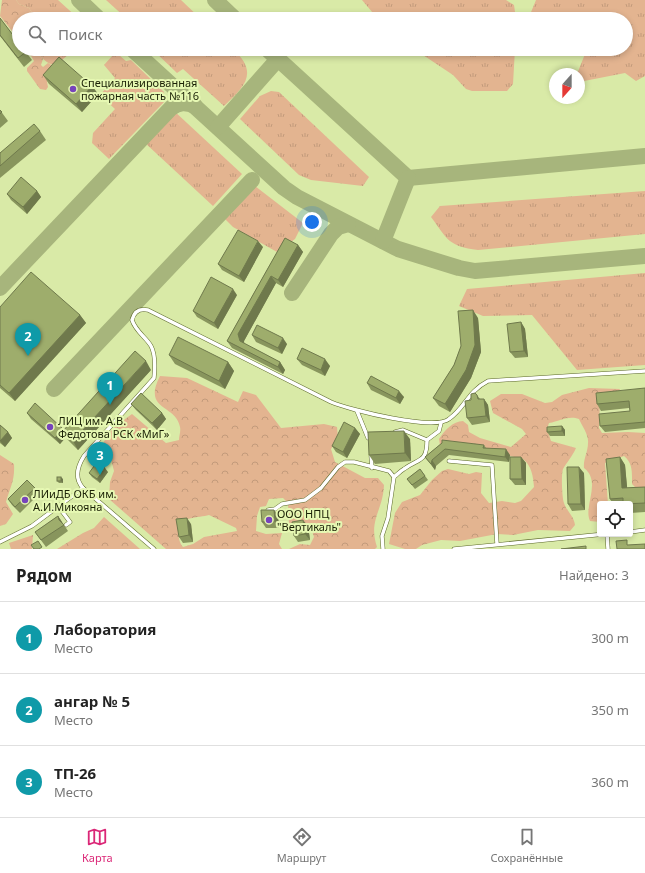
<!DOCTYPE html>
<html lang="ru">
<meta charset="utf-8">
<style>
:root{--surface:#fff;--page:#f6f6f6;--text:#222;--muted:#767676;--line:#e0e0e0;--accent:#db2777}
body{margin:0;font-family:"Noto Sans",sans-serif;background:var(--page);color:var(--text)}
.controls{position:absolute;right:12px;bottom:12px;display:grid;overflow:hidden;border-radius:4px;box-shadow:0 2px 6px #0003}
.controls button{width:36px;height:36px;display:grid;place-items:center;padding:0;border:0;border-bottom:1px solid var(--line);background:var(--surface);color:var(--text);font:20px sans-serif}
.compass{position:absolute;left:549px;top:68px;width:36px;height:36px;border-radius:50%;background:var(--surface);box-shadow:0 2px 6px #0003;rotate:201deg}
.you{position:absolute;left:312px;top:222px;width:14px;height:14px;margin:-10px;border:3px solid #fff;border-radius:50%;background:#1a73e8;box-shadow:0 0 0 6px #1a73e833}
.badge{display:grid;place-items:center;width:26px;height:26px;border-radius:50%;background:var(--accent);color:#fff;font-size:13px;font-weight:700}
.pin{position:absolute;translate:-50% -33px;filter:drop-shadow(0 1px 2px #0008)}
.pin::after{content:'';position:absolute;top:21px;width:14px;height:12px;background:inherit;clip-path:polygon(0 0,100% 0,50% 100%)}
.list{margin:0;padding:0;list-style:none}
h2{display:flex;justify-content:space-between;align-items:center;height:52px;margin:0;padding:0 16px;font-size:17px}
h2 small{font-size:13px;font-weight:400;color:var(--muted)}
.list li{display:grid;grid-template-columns:26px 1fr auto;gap:12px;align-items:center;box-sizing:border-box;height:72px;padding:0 16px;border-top:1px solid var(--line)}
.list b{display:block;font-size:15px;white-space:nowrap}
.list p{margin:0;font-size:13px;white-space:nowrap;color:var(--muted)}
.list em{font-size:13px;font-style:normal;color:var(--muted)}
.icon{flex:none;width:22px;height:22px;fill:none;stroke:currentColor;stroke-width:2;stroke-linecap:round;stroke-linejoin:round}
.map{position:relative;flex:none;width:645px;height:549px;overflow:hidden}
.search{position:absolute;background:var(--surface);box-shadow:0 2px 6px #0003;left:12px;right:12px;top:12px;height:44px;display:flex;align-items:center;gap:10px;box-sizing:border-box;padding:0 14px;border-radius:22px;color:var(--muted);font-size:15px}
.sheet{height:268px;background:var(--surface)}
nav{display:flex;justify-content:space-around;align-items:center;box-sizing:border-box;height:56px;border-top:1px solid var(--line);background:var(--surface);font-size:11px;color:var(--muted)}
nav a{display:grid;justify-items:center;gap:2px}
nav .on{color:var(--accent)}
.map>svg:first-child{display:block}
.grass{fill:url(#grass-tufts)}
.forest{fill:url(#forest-crowns);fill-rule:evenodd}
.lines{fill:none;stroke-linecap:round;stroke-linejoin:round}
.taxiway{stroke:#a7b57c;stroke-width:16}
.lane-casing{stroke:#5b6828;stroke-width:4.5}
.lane{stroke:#fff;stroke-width:3.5}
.wall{fill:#88955d}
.shaded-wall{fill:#6f794c}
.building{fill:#9ead6c;stroke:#6f794c}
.poi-dot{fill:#74b;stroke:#e6f8b3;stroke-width:1.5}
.labels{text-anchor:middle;stroke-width:4;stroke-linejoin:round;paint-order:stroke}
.poi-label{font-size:11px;fill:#1b2106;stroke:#e6f8b3;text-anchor:start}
</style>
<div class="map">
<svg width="645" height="549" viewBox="0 0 645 549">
<defs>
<pattern id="grass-tufts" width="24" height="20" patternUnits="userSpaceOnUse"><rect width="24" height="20" fill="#e3b490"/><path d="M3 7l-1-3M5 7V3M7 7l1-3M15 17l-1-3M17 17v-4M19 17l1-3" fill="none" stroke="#c29a7b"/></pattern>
<pattern id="forest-crowns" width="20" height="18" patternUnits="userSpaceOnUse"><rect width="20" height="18" fill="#e3b490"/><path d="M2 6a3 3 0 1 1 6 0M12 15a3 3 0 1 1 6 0" fill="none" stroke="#c29a7b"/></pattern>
</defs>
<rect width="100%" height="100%" fill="#d9eaa7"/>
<!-- grass -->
<g class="grass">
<path d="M16,0h42l21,19h-43l-7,-11 -10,-4z"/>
<path d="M106,0h75l20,19h-74z"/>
<path d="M362,0h144l8,5 1,7 -1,7h-136z"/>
<path d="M536,0h109v76l-9,5 -11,-8 -46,9v-8h-2l10,-25h39v-30h-90l-7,-2z"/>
<path d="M35,49h40l-19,16c-10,0 -15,-9 -21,-16z"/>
<path d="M152,49h81c26,24 12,37 -9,57l-41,-37 -6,4z"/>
<path d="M414,49h101l-2,35 -6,7h-35l-6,-2 -13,-14z"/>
<path d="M113,55h6l7,6 5,-1 33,32v10l-55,57 -17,-16 1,-10 22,-24 -15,-14 15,-17 -11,-13z"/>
<path d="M271,91l8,1 90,85 -6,9 -52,-6 -12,-5 -59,-56 20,-23z"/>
<path d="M173,110l69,64 -29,32 -69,-64z"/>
<path d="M251,183l52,40 -8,16 -18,13 -44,-25 -12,-12z"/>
<path d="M645,191v43l-167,16c-30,-4 -30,-10 -47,-33l9,-11z"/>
<path d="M645,273v92l-68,5 -45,-55 -49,1 -24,-10 8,-17z"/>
</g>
<!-- forest -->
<g class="forest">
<path d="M2,0h14l3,4 10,4 7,11h-17v21l-19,-24z"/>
<path d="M27,49h8l8,10 -2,6 2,2 5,-4 5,3v9l-6,7 1,5 -2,3 -6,-1 -13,-18v-3l7,-7z"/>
<path d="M160,376l27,2 51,24 5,-11 13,4 25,33 43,-4 13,3 1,12 -7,10 4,13 30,16h13l6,7c-1,26 -16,35 -7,62l-2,2h-86l11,-5 10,1 4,-8 -4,-13 -21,-1 -1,-20 -5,-5 -14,1 -3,7 -6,1 -3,9 -1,15 10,3 16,-1 -3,11 3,5h-116l-57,-50 1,-17 4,-11 -3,-12 -10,-8c5,-20 16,-26 31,-37l34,29 13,-3c0,-4 2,-9 1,-13 -4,-23 -38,-16 -20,-51zM209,515l27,13 1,3 -33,6 -11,7 -10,3c-4,-5 -4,-9 -5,-15 -1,-16 21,-14 31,-17z"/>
<path d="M589,388l31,1 -3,5 -17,7 -1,27 3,5 26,-1 17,1v55h-9l-4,-4c0,-11 1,-21 -8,-28l-19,7 3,41h-8v18l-10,-1c-7,-15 12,-39 -6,-53 -1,-9 4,-16 4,-25 1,-8 -6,-17 -9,-24 -10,-4 -19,2 -30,4l-2,6 4,12 25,7c-4,9 -9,14 -13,21 -2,5 -1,29 1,34 3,9 10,13 11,22l-5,6 -32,-1 -25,5 -16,-1 -37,7 -19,-1 -19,5 -6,4h-11l-16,-5 6,-31 7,-11 18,-7 12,-15 10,-9 6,-2 21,5 7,-2 6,1 -1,20 8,10 13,-2 13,2 6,-2 13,-14c-1,-10 -2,-21 -11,-28l-39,-9 -44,-5 -1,-6c5,-8 14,-18 24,-18l5,4 1,7 11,6 31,9 15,-13 -4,-5 -29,-16 -3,-12 11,-7h21l23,9 7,-1 10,-7z"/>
<path d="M0,455l14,9c1,17 -4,23 -8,38l7,12 -7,10 -6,2z"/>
<path d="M104,517l36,32h-83l26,-16 11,-5z"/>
<path d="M33,535l-1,14h-21l-2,-6z"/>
</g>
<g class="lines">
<!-- taxiway -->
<g class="taxiway">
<path d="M79,0l20,19"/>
<path d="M215,0l20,19"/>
<path d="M132,49l152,139 13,9 101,52 61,19 16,3 170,-15"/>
<path d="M267,49l11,10"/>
<path d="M218,127l60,-68 130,119 237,-22"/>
<path d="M383,241l25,-63"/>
<path d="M0,288l171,-180c8,-6 15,-6 24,-2"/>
<path d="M292,293l39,-59 7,-7 10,-3"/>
<path d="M54,389l198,-209"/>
</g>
<defs>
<g id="lane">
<path d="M357,411l11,27 3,-1"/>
<path d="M427,440l12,-9 2,-8"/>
<path d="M371,455l1,13"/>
<path d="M449,461l43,4 5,79"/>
<path d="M394,477c3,-2 6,-6 10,-8 15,-11 23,-6 23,-29l-24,-10 -8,2"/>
<path d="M58,506l12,16 -4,3"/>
<path d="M268,510l7,-1 7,-5 23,-4 16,-12 17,-21 7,-5h9l35,9 5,6 -6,41 -6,18 1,13"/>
<path d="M630,532l15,-2"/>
<path d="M607,534l1,15"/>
<path d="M0,542l32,-16 51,-38"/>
<path d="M154,549l-71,-61c-9,-10 -6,-21 1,-32l70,-78c1,-10 2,-23 -3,-32 -5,-9 -15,-14 -19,-26 2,-8 7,-12 16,-10l183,92c19,8 103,29 118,17 17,-12 18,-27 39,-38l157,-10"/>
<path d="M454,549l151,-15"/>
</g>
</defs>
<!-- lane casing -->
<use href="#lane" class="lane-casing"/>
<!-- lane -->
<use href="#lane" class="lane"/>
</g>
<!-- wall -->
<g class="wall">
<path d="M0,18l32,42 -8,7 -24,-31z"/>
<path d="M43,75l49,11 6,8 -16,18 -33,-28z"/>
<path d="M0,110l8,11 -8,7z"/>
<path d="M40,131l6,9 -46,38v-25z"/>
<path d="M37,191l4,6 -14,17 -16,-14 -4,-6z"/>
<path d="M285,238l13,7 5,7 -20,35 -7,-4 -32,58v3l36,18 5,8 -2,4 -51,-26 -5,-7z"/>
<path d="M263,247l-19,35 -22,-12 -4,-6z"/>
<path d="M237,295l-19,34 -21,-12 -4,-6z"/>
<path d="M0,307l80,8 6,8 -71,78 -15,-13z"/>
<path d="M478,318l3,34 -10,26 -21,34 -11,-6 -6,-8 21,-33 7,-19z"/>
<path d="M521,322l4,7 3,28 -13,1 -5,-6z"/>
<path d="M252,335l35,9 -5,10 -26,-12z"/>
<path d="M169,355l59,7 6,9 -9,18 -50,-25z"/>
<path d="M297,359l33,7 -5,10 -23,-11z"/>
<path d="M151,370l-73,80 -10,-10 -2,-3 -6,7 -29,-25 -4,-6 37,17z"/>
<path d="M367,383l37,14 -4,7 -29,-14z"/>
<path d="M645,388v40l-40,4 -5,-6 30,-15 -1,-3 -28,3 -4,-7z"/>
<path d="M477,395l3,4h4l4,6 2,17 -18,3 -5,-7 4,-18z"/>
<path d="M131,404l31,9 4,6 -9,11 -21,-20z"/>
<path d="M0,425l8,7 4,6 -7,9 -5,-4z"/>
<path d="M562,426l3,4v6h-15l-3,-4z"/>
<path d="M355,428l5,6 -13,24 -11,-6 -4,-6z"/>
<path d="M410,439l1,22 -36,3 -6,-9z"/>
<path d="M442,443l42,2 2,3 24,7 -1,7 -60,-7 -13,11 -1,4 -10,-13z"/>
<path d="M521,457l5,6v22h-11l-5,-6z"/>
<path d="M620,457l5,8 2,23 18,-1v25l-15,1v-9h-17l-3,-5z"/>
<path d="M420,469l8,11 -13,9 -8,-10z"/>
<path d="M108,472l-8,11 -8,-6 -3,-4z"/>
<path d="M584,473l1,37 -13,1 -4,-7z"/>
<path d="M63,479v4h-4l-2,-2z"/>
<path d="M35,488l4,6 -19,19 -8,-8 -4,-6z"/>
<path d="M274,510l4,6 1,12h-13l-4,-6z"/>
<path d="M58,516l10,15 -22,16 -11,-15z"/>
<path d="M191,524l2,18 -10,1 -4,-6z"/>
<path d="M308,526l2,14 -12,2 -4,-6z"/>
</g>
<!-- shaded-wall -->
<g class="shaded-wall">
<path d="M92,86l6,8 -16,18 -6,-8z"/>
<path d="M37,191l4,6 -14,17 -4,-7z"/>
<path d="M258,241l5,6 -19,35 -5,-6z"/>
<path d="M298,245l5,7 -20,35 -5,-7z"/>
<path d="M271,276l5,7 -32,58 1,8 -5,-8 -2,-7z"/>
<path d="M233,289l4,6 -19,34 -4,-6z"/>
<path d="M473,310l5,8 3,34 -10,26 -21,34 -5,-8z"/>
<path d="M80,315l6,8 -71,78 -6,-8z"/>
<path d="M521,322l4,7 3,28 -4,-6z"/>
<path d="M283,338l4,6 -5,10 -4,-6z"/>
<path d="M325,359l5,7 -5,10 -4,-6z"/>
<path d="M146,361l5,9 -73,80 -5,-9z"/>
<path d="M228,362l6,9 -9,18 -6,-8z"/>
<path d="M280,362l5,8 -2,4 -5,-7z"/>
<path d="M399,391l5,6 -4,7 -4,-6z"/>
<path d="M484,399l4,6 2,17 -4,-6z"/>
<path d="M162,413l4,6 -9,11 -5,-7z"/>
<path d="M562,426l3,4v6l-3,-5z"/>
<path d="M355,428l5,6 -13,24 -4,-6z"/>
<path d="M63,429l5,6 -6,-3 4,5 -6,7 -5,-6z"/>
<path d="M404,431l6,8 1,22 -6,-8z"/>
<path d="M8,432l4,6 -7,9 -5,-6z"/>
<path d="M506,449l4,6 -1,7 -4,-5z"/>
<path d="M521,457l5,6v22l-4,-6z"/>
<path d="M620,457l5,8 3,32 -6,-9z"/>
<path d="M432,460l4,6 -1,4 -4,-6z"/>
<path d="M579,467l5,6 1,37 -4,-6z"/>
<path d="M105,468l3,4 -8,11 -3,-4z"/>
<path d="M61,477l2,2v4l-2,-2z"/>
<path d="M274,510l4,6 1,12 -4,-7z"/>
<path d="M58,516l4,6 1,5 -4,-7z"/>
<path d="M187,518l4,6 2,18 -4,-7z"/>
<path d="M303,520l5,6 2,14 -5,-6z"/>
</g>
<!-- building -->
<g class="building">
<path d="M0,18l19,25v6h5l2,3 -8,6 -18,-23z"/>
<path d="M59,57l33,29 -16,18 -33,-29z"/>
<path d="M0,110l2,2 -2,2z"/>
<path d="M34,124l6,7 -40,35v-13z"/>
<path d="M21,177l16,14 -14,16 -16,-13z"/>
<path d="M238,230l20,11 -19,35 -21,-12z"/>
<path d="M285,238l13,7 -20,35 -7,-4 -33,58 2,7 40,21 -2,5 -51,-26z"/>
<path d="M31,272l49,43 -71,78 -9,-8v-78z"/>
<path d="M211,277l22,12 -19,34 -21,-12z"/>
<path d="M473,310l2,35 -9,25 -21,34 -12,-6 21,-33 7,-19 -3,-35z"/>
<path d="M521,322l3,29 -14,1 -3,-28z"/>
<path d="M257,325l26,13 -5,10 -26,-13z"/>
<path d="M178,337l50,25 -9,19 -50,-26z"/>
<path d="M302,348l23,11 -4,11 -24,-11z"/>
<path d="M135,351l11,10 -73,80 -11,-9z"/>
<path d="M371,376l28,15 -3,7 -29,-15z"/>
<path d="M645,388v34l-45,4 -1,-12 31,-3 -1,-10 -32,3 -1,-11z"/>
<path d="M141,393l21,20 -10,10 -21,-19z"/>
<path d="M475,393l2,2 1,4h6l2,17 -19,2 -2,-17 6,-1v-6z"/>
<path d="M35,403l28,26 -8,9 -28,-25z"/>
<path d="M344,422l11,6 -12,24 -11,-6z"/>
<path d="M0,425l8,7 -8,9z"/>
<path d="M562,426v5l-15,1v-5z"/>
<path d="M404,431l1,22 -36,2 -1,-23z"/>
<path d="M442,440l42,5 -1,3 23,1 -1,8 -60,-8 -13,11 -1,4 -6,-7 17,-14z"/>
<path d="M510,457h11l1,22h-12z"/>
<path d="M620,457l2,31 23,-1v16l-22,1v-6l-13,1 -4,-40z"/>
<path d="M97,462l8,6 -8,11 -8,-6z"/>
<path d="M567,467h12l2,37h-13z"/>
<path d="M420,469l5,7 -13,9 -5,-6z"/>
<rect x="57" y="477" width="4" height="4"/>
<path d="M27,480l8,8 -20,19 -7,-8z"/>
<path d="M261,510h13l1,11 -13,1z"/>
<path d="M58,516l1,4 5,5 -23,15 -6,-8z"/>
<path d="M187,518l2,17 -10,2 -3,-18z"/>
<path d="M303,520l2,14 -11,2 -2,-14z"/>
<path d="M627,540v5l18,-1v5h-28l-1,-8z"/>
<path d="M38,541l4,6 -3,2h-5l-3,-4z"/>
<path d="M586,546v3h-25z"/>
</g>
<!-- markers -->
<g class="poi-dot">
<circle cx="73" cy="89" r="4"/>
<circle cx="50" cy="427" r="4"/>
<circle cx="25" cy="500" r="4"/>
<circle cx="269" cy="520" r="4"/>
</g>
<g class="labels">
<!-- poi labels -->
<g class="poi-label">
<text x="81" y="87">Специализированная<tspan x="81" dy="13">пожарная часть №116</tspan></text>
<text x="58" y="425">ЛИЦ им. А.В.<tspan x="58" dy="13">Федотова РСК «МиГ»</tspan></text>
<text x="33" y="498">ЛИиДБ ОКБ им.<tspan x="33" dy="13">А.И.Микояна</tspan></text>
<text x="277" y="518">ООО НПЦ<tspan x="277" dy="13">"Вертикаль"</tspan></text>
</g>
</g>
</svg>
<div class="controls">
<button><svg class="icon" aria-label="locate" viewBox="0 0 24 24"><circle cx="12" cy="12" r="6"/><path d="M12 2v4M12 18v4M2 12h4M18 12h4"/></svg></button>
</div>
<svg class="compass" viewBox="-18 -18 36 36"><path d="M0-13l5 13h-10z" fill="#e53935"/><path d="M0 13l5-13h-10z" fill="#767676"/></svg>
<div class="you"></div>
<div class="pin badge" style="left:110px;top:405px;background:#0f9aa8">1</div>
<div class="pin badge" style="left:28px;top:356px;background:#0f9aa8">2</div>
<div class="pin badge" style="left:100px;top:475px;background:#0f9aa8">3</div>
<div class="search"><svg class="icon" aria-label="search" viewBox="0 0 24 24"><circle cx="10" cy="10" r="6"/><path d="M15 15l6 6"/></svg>Поиск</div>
</div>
<section class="sheet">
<h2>Рядом<small>Найдено: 3</small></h2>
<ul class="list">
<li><span class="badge" style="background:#0f9aa8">1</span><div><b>Лаборатория</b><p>Место</p></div><em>300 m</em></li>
<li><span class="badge" style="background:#0f9aa8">2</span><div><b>ангар № 5</b><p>Место</p></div><em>350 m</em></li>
<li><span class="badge" style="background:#0f9aa8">3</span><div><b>ТП-26</b><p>Место</p></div><em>360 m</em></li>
</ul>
</section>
<nav>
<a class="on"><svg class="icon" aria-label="map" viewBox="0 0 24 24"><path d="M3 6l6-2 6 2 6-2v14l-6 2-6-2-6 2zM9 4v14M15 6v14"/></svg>Карта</a>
<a><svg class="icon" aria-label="directions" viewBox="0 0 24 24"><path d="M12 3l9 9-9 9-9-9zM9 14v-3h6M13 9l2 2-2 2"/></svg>Маршрут</a>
<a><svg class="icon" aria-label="saved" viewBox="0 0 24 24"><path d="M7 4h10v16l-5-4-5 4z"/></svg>Сохранённые</a>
</nav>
